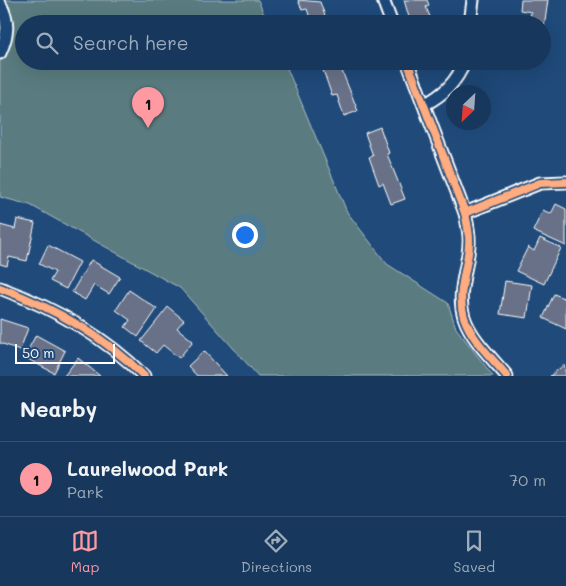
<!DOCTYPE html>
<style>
:root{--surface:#17385c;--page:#203f62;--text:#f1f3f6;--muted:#9eacbb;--line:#365272;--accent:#ff9aa2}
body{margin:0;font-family:Mali,sans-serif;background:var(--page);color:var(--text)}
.compass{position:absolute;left:446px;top:85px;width:45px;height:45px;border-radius:50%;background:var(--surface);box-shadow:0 5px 20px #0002;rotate:205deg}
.scale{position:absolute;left:15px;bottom:12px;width:100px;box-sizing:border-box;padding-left:5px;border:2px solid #fff;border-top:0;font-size:14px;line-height:18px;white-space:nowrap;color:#fff;-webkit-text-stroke:4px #1f4a7a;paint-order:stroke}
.you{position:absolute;left:244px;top:234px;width:18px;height:18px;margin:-12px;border:4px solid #fff;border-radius:50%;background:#1a73e8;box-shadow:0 0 0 8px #1a73e833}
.badge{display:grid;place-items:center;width:32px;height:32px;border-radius:50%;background:var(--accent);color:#111;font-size:16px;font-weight:700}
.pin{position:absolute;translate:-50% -41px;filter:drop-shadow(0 1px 2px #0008)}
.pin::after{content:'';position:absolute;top:26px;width:18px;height:15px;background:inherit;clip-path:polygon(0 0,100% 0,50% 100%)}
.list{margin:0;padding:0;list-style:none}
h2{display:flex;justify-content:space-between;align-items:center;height:65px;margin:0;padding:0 20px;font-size:21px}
h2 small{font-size:16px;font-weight:400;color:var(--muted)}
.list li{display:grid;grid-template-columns:32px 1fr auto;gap:15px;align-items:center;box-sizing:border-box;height:75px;padding:0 20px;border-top:1px solid var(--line)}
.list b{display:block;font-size:19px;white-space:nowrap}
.list p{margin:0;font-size:16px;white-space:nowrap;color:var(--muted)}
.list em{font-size:16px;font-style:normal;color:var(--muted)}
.icon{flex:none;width:28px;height:28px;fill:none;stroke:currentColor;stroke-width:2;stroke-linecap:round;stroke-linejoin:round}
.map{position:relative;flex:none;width:566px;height:376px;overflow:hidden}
.search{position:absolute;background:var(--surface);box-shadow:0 5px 20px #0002;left:15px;right:15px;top:15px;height:55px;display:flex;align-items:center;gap:12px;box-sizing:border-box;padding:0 18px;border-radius:28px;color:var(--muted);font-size:19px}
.sheet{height:140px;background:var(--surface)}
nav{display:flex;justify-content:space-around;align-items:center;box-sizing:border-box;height:70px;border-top:1px solid var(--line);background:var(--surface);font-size:14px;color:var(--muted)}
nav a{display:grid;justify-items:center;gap:2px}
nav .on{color:var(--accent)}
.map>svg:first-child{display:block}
.green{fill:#5a7b80;stroke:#acbdc0}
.building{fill:#677187;stroke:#fff}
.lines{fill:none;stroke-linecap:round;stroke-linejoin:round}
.minor-casing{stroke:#fff;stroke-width:15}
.minor{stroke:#1f4a7a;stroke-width:11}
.cycleway-casing{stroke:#1f4a7a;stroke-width:11}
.cycleway{stroke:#ffac80;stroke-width:8}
</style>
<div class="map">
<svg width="566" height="376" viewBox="0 0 566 376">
<rect width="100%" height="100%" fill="#1f4a7a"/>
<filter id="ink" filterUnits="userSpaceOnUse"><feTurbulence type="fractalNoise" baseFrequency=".02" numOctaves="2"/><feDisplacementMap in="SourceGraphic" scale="10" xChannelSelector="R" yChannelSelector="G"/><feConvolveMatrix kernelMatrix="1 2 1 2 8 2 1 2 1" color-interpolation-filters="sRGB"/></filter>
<g filter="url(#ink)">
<!-- green -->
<path class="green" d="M0,0h258l10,24h-244v37h260l63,151 40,52 61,39 8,25 37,48h-235l-78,-88 -150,-83 -30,-8z"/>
<!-- building -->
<g class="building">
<path d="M298,0l22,2 8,22h-16l-5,-15 -5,1z"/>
<path d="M404,0h23l2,5 -3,2 7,17h-22z"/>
<path d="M521,0h27l-6,42v-18h-13l2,-12 -11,-2z"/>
<path d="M505,18l16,2v4h-17z"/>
<path d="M324,61h17l1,4 -2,1 18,45 -14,5 -7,-21 -5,1 -9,-26 3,-2z"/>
<path d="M380,127l9,26 -2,1 18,45 -14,5 -8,-21 -4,2 -10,-28 4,-1 -8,-23z"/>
<path d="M556,204l10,5v37l-33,-15 10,-21 8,4z"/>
<path d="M17,219l18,4 -8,38 -18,-4 -2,9 -7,-2v-39l15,4z"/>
<path d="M540,238l21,10 -17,36 -28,-13 12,-24 6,4z"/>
<path d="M48,245l32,17 -14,27 -16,-8 5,-9 -16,-8z"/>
<path d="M91,260l29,17 -11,17 -15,-9 -9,15 -13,-8z"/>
<path d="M505,281l27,4 -5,33 -27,-4z"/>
<path d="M129,290l28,19 -19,28 -13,-10 5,-7 -14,-10z"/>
<path d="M554,294l12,5v30l-23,-11z"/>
<path d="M168,307l16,13 -7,8 16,13 -14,17 -16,-13 -7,8 -15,-12z"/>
<path d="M0,319l28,9 -8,22 -20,-7z"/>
<path d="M36,335l29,16 -11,22 -30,-16z"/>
<path d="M204,351l23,25h-30l-9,-10z"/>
<path d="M78,358l22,18h-36z"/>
<path d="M564,365l2,11h-16z"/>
</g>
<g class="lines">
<defs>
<g id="minor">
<path d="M383,0l9,24"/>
<path d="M0,4c10,18 8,31 0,49"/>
<path d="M470,24l3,-24"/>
<path d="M407,61l58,152c2,10 5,21 4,31 -1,25 -13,48 -5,73 7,22 28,41 43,59"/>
<path d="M424,105c20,-11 32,-22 41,-44"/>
<path d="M465,213l75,-30 26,-1"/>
<path d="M0,288c54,20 103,47 144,88"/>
</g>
</defs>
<!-- minor casing -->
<use href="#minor" class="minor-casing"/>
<!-- minor -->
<use href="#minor" class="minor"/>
<defs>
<g id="cycleway">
<path d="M407,61l58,152c2,10 5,21 4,31 -1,25 -13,48 -5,73 7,22 28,41 43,59"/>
<path d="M465,213l75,-30 26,-1"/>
<path d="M0,288c54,20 103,47 144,88"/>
</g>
</defs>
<!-- cycleway casing -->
<use href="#cycleway" class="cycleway-casing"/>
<!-- cycleway -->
<use href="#cycleway" class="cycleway"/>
</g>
</g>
</svg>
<svg class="compass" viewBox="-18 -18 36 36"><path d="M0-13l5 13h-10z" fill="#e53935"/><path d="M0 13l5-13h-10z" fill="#9eacbb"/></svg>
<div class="scale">50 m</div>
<div class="you"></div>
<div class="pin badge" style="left:148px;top:128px">1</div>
<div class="search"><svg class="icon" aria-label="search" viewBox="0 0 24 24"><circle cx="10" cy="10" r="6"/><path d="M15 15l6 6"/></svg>Search here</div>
</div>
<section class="sheet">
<h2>Nearby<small></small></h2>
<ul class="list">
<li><span class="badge">1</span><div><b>Laurelwood Park</b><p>Park</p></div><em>70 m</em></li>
</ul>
</section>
<nav>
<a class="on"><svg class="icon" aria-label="map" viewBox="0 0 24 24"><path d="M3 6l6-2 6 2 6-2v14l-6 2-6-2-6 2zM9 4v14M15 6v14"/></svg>Map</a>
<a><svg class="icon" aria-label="directions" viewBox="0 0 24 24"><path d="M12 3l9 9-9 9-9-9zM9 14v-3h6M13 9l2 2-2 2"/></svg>Directions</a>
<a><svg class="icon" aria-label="saved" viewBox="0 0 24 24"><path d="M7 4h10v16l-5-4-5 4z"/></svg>Saved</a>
</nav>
